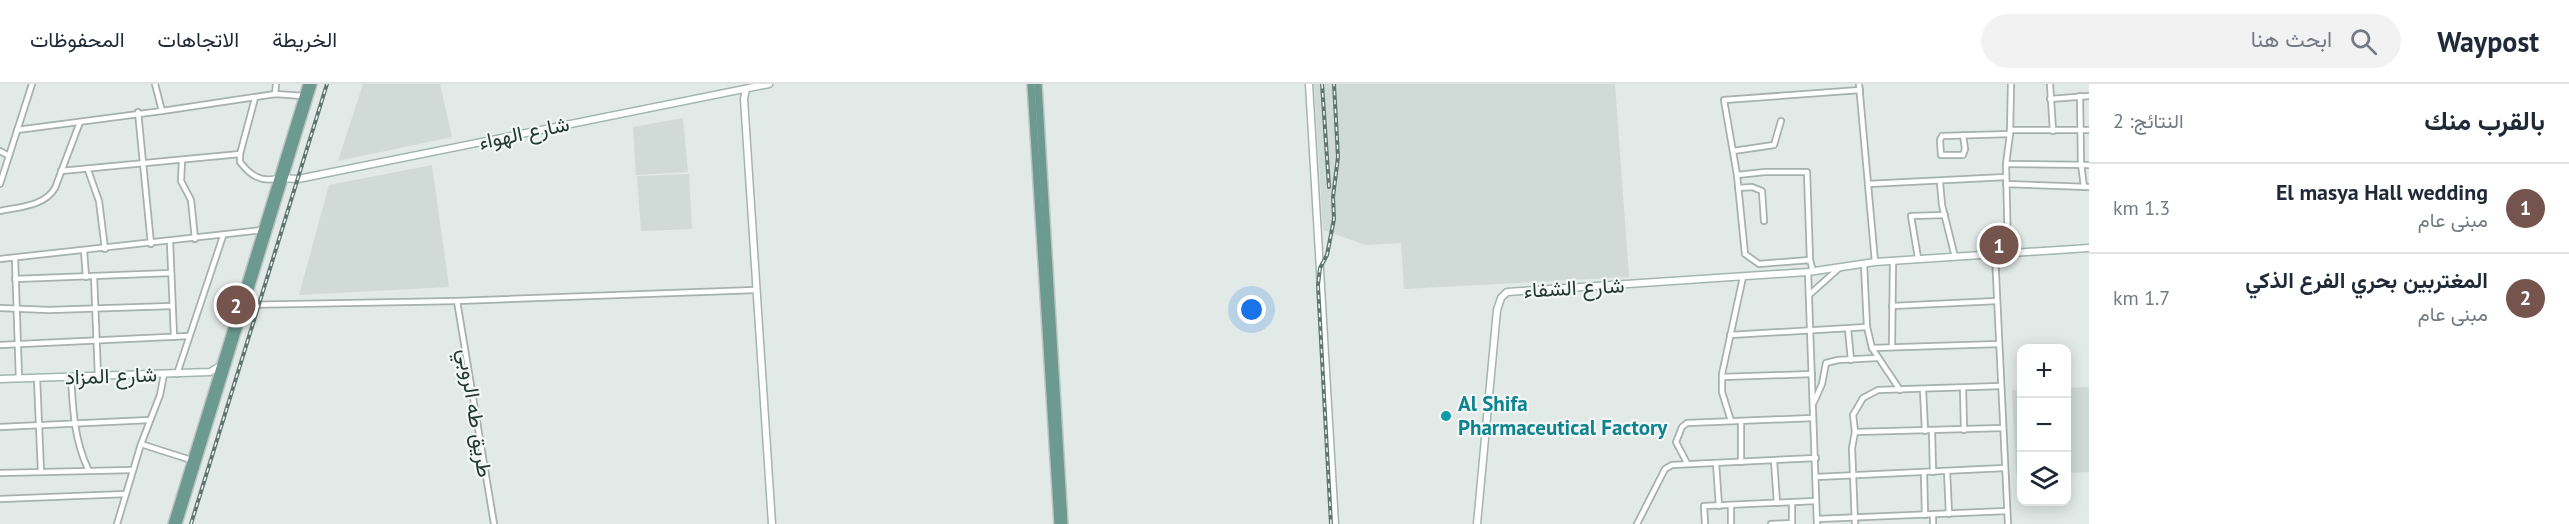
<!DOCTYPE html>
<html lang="ar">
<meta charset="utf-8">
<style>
:root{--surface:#fff;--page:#f2f2f3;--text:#1f2937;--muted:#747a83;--line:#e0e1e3;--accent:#76544e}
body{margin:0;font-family:"PT Sans",Vazirmatn,sans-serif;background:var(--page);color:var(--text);direction:rtl}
.controls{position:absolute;right:18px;bottom:18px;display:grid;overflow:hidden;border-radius:12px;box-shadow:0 3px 15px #0003}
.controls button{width:54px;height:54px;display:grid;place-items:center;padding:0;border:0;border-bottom:2px solid var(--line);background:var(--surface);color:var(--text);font:30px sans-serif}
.you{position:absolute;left:1252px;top:226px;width:21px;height:21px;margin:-15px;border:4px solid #fff;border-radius:50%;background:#1a73e8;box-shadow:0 0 0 9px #1a73e833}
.badge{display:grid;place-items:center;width:39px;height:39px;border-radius:50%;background:var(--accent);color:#fff;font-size:20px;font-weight:700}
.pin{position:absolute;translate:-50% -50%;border:3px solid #fff;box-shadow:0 2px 6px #0006}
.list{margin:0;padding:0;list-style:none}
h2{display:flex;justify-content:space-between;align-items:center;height:78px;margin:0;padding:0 24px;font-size:26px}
h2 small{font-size:20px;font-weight:400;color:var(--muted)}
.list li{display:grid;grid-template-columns:39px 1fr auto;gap:18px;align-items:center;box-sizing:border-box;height:90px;padding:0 24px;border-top:2px solid var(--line)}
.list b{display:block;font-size:22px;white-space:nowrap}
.list p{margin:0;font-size:20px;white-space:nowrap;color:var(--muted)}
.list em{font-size:20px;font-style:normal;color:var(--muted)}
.icon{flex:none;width:33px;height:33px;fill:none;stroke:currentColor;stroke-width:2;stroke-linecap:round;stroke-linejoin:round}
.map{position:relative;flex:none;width:2089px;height:440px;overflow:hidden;direction:ltr}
header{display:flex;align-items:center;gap:36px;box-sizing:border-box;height:84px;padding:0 30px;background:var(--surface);border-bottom:2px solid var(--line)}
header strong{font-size:28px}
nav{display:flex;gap:33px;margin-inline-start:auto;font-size:21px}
.search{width:420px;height:54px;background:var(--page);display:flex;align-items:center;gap:15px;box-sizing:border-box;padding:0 21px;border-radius:33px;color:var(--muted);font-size:22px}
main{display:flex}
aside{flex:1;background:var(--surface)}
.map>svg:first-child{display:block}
.built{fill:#d0dad6}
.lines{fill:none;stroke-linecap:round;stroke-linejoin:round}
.street-casing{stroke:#a5b1ae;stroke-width:8}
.secondary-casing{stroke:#a2b5ae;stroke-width:9}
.primary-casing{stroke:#bdc4c2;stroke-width:10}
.street{stroke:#fff;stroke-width:4.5}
.secondary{stroke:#fff;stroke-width:6}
.primary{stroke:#6c9a8f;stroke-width:7}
.rail-casing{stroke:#5f756f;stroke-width:4}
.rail{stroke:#f2f7f5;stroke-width:1.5;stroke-dasharray:4.5;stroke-linecap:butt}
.culture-dot{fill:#0f9aa8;stroke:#f2f7f5;stroke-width:2}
.labels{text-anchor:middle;stroke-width:4.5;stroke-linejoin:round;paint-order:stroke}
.street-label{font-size:21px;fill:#243934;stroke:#f2f7f5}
.culture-label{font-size:21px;font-weight:bold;fill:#0d838f;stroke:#f2f7f5;text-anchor:start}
</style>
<header>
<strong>Waypost</strong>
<div class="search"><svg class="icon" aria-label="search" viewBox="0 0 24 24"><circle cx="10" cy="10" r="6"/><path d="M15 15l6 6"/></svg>ابحث هنا</div>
<nav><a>الخريطة</a><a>الاتجاهات</a><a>المحفوظات</a></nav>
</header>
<main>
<aside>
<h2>بالقرب منك<small>النتائج: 2</small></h2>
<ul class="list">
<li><span class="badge">1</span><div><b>El masya Hall wedding</b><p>مبنى عام</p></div><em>1.3 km</em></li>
<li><span class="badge">2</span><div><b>المغتربين بحري الفرع الذكي</b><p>مبنى عام</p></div><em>1.7 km</em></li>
</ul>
</aside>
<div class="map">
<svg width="2089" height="440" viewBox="0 0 2089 440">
<rect width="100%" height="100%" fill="#e2eae7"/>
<!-- built -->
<g class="built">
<path d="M363,0h77l12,53 -114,24z"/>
<path d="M1314,0h301l14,193 -225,12 -3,-46 -35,2 -43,-15z"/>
<path d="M683,34l5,54 -52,3 -3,-48z"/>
<path d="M432,81l17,122 -150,8 30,-110z"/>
<path d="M689,90l3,55 -51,2 -4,-55z"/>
<path d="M2089,303v85l-22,1v-85z"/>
<path d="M2012,306h9v83l-5,1z"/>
</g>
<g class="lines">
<defs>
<g id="street">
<path d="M155,0l7,27 113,-17 29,2"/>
<path d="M1859,0l16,178"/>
<path d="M2050,0l3,47"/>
<path d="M275,10l1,-10"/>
<path d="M2080,12l1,68 3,23"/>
<path d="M2050,15l39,-3"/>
<path d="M138,28l13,132"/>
<path d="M17,46l145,-19"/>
<path d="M2010,46h79"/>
<path d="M1963,51l2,14 -2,6h-22l-1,-15 2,-4 68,-2"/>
<path d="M0,67l9,5"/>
<path d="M1733,67l41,-6 7,-24"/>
<path d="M240,70l15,-56"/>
<path d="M182,76l-1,21 10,19 4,39"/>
<path d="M2006,80l83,1"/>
<path d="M88,86l11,31 6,48"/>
<path d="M61,87l179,-17v8c10,13 21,21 38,16"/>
<path d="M1737,91l28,-3h42l3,88"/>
<path d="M1940,99l2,22 13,52"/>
<path d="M0,100l32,-100"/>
<path d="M1868,100l138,-7"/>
<path d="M2006,100l83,3"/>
<path d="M1738,104l14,-1 10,4 2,30"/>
<path d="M0,127c19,-4 45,-5 55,-23l25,-66"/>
<path d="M170,158l4,95"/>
<path d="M84,167l2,26"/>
<path d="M2008,169l-2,-89 4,-30 1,-50"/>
<path d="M1995,170l13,270"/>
<path d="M15,174l4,121"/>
<path d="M1918,174l-7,-42 34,-1"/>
<path d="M0,175l262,-29"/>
<path d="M1864,180l3,63 5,21 28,42"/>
<path d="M1813,187l-3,-11 -51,4 -14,-10 -8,-79 -13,-75 136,-10"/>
<path d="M1808,188l9,252"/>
<path d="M94,192l4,100"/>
<path d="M15,195l156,-6"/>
<path d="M1809,211l29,-26"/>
<path d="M457,217l37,223"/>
<path d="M245,221l212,-4 298,-11"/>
<path d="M1892,222l105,-5"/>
<path d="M0,224l49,2 123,-4"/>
<path d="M1848,245l3,31"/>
<path d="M1730,251l137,-8"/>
<path d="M0,261l189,-9"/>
<path d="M1892,263l1,-86"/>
<path d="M1872,264l127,-4"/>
<path d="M177,290l46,-138"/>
<path d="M71,293c2,33 3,62 17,92"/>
<path d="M1722,293l90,-3"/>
<path d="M37,294l4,94"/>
<path d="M1963,304l1,42"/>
<path d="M1923,306l2,41"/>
<path d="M1814,318l8,-18 4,-21 12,-3 39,-2"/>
<path d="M1731,337l-9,-29v-18l21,-97"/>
<path d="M1741,337v41"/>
<path d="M0,343l150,-7"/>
<path d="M1932,347l1,41"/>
<path d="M1855,348l148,-4"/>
<path d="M141,360l50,16"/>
<path d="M1774,377l3,42"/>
<path d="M1687,379l-11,-21 6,-15 5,-4 126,-5"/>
<path d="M1716,379l3,43"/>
<path d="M1947,387l2,43"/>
<path d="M0,389l133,-3"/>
<path d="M1924,389l1,42"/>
<path d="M1816,393l189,-9"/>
<path d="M0,415l126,-5"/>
<path d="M1792,418v22"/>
<path d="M1731,421v19"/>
<path d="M1933,431v9"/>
<path d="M1817,435l190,-8"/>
<path d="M117,440l24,-80 19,-49 4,-21"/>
<path d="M1637,440l28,-55 7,-4 144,-7"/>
<path d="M1705,440l-1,-18 112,-5"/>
<path d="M1771,440l21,-1"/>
<path d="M1855,440l-3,-76 3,-16 -2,-17 10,-17 15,-8 123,-4"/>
</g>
<g id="secondary">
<path d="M1309,0l26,440"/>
<path d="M746,5l-2,10 28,425"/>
<path d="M281,94l17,1 471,-95"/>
<path d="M0,295l210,-7 10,-6"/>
<path d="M1477,440l20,-214 4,-12 6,-6 301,-20 67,-10 214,-14"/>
</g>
<g id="primary">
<path d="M1031,0l27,440"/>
<path d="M1038,0l26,440"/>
<path d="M172,440l135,-440"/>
<path d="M178,440l135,-440"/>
</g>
</defs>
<!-- street casing -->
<use href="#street" class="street-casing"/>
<!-- secondary casing -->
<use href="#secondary" class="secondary-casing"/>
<!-- primary casing -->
<use href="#primary" class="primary-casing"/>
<!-- street -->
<use href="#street" class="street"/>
<!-- secondary -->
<use href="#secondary" class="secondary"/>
<!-- primary -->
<use href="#primary" class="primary"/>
<defs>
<g id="rail">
<path d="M1322,0l7,103"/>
<path d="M191,440l136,-440"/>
<path d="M1331,440l-13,-239 2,-17 7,-13 7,-36 -1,-22 5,-40 -4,-73"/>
</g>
</defs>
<!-- rail casing -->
<use href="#rail" class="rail-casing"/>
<!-- rail -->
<use href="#rail" class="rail"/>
</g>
<!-- markers -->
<circle class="culture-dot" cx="1446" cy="332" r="6"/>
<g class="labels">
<!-- street labels -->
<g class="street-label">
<text transform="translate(524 49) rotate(-12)" y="7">شارع الهواء</text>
<text transform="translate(1574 204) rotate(-3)" y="7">شارع الشفاء</text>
<text transform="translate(111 292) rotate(-2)" y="7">شارع المزاد</text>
<text transform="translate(475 329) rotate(81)" y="7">طريق طه الروبي</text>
</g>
<!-- culture labels -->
<g class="culture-label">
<text x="1458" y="327">Al Shifa<tspan x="1458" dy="24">Pharmaceutical Factory</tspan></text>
</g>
</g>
</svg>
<div class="controls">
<button>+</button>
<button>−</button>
<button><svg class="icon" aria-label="layers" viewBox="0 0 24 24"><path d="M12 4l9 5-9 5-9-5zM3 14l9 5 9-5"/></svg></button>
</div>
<div class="you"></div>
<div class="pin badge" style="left:1999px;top:161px">1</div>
<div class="pin badge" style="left:236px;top:221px">2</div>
</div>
</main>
